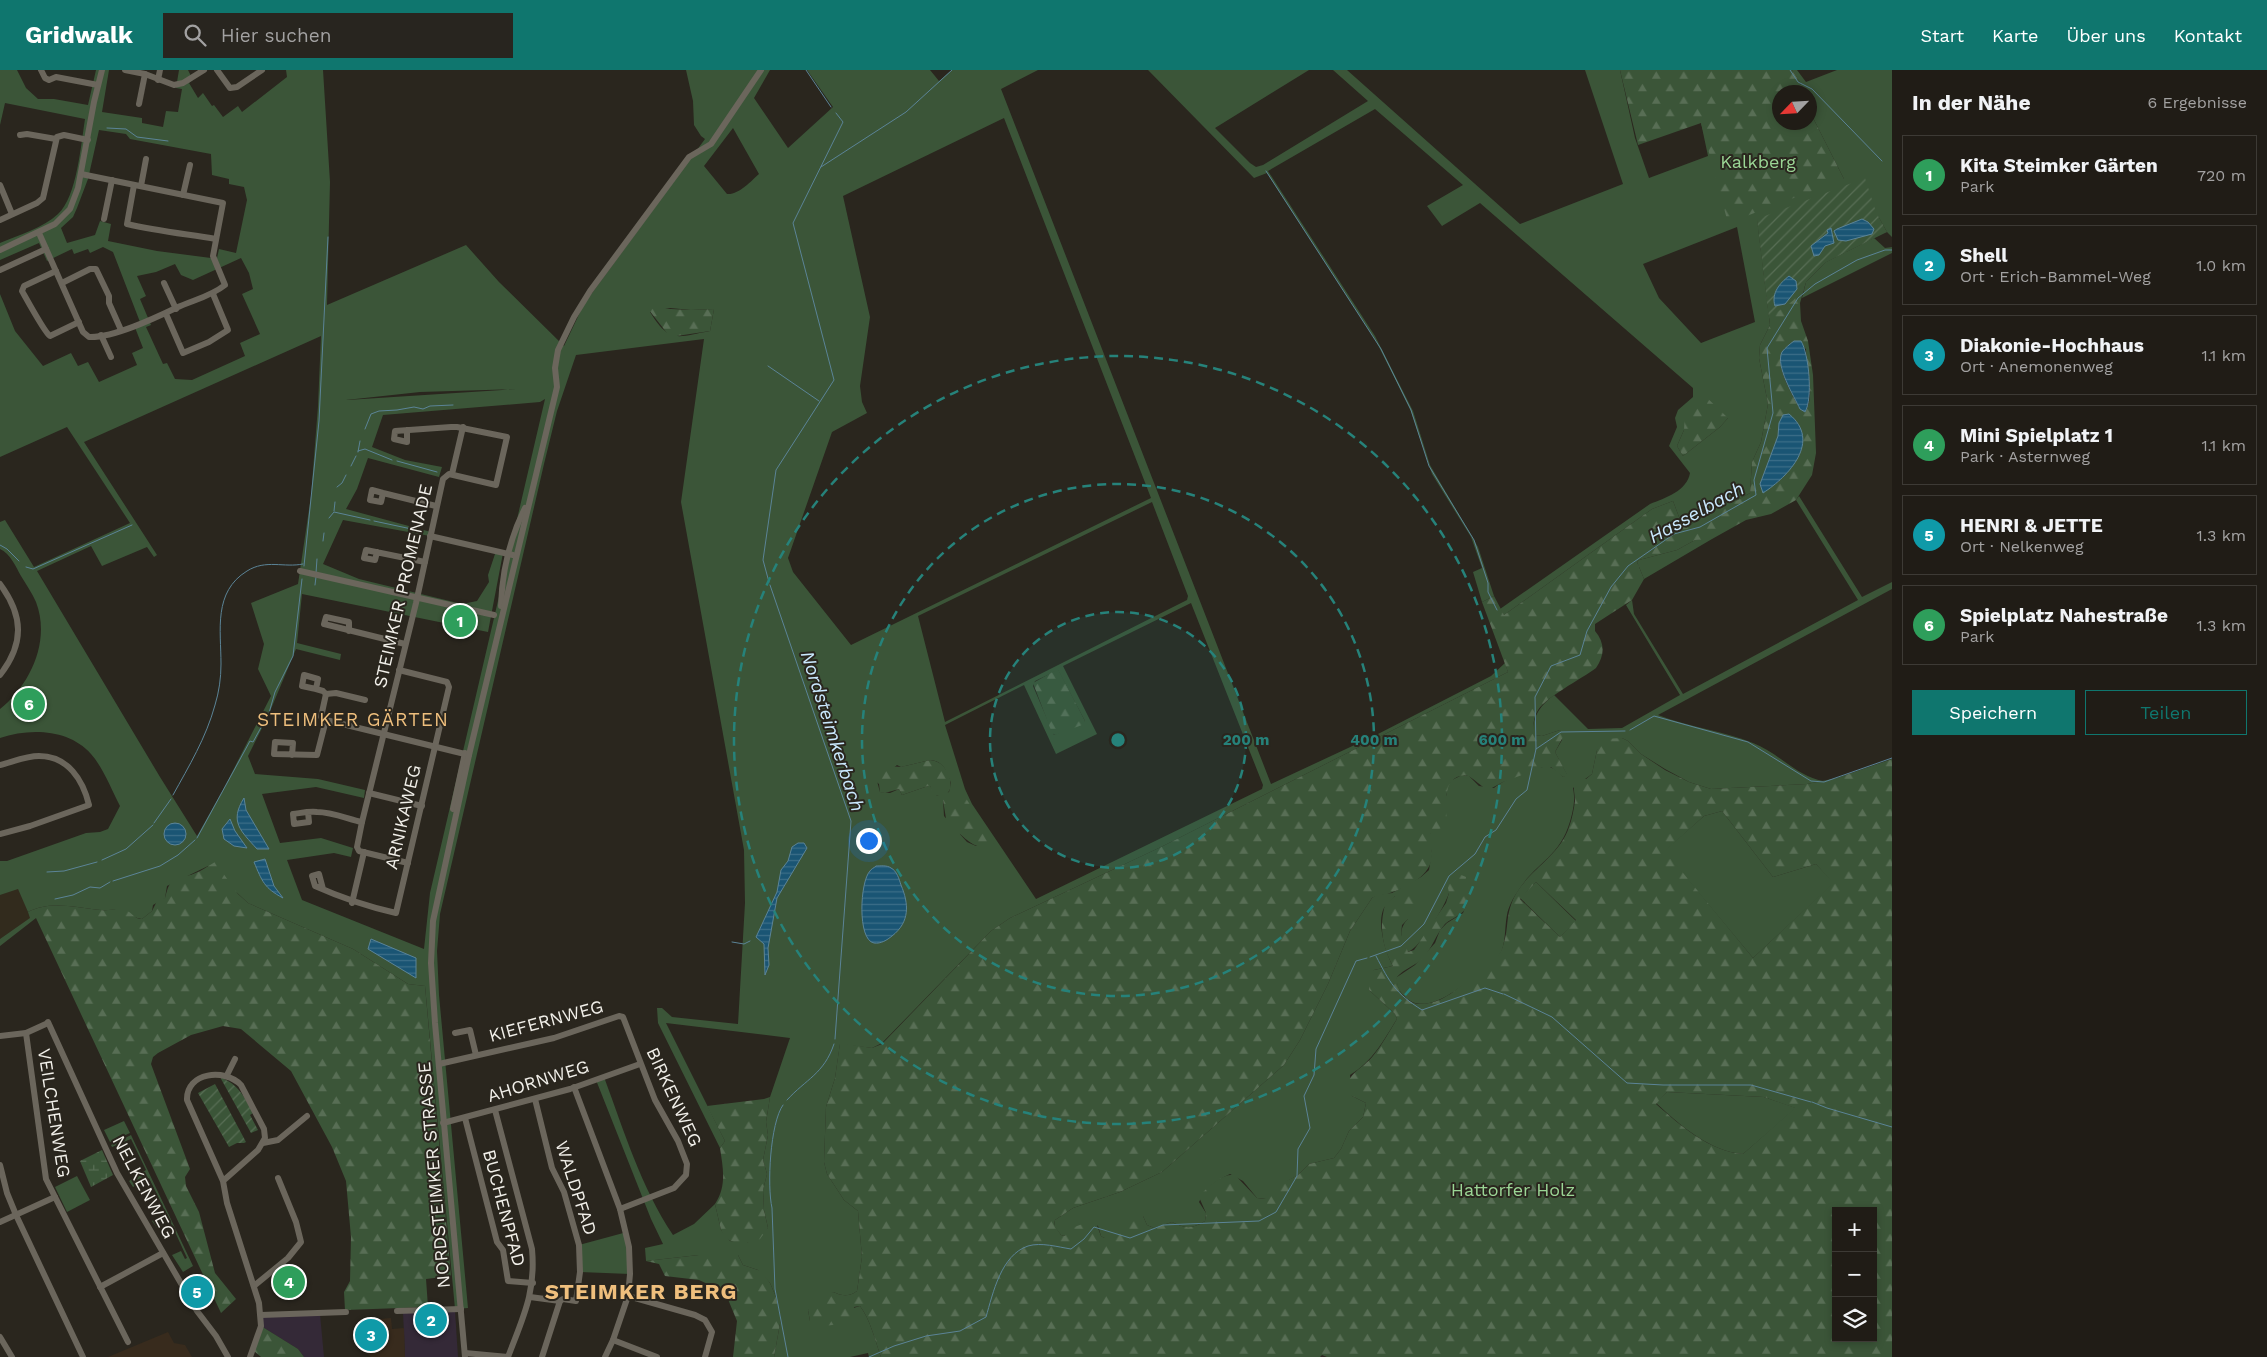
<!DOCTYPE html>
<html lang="de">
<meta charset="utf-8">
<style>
:root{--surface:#201c16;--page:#28251f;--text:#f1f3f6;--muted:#a2a1a1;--line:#3d3a35;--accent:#0f766e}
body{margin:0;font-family:"Work Sans",sans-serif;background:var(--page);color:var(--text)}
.controls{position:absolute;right:15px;bottom:15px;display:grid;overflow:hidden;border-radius:0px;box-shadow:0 2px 8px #0003}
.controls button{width:45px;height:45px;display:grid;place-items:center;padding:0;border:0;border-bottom:1px solid var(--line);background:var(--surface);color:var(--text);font:25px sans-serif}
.compass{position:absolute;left:1772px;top:15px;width:45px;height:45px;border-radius:50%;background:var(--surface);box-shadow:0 2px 8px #0003;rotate:245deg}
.you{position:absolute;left:868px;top:770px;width:18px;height:18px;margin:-12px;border:4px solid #fff;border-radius:50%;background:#1a73e8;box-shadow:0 0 0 8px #1a73e833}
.badge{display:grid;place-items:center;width:32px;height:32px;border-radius:50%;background:var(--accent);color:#fff;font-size:16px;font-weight:700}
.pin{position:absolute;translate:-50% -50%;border:2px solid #fff;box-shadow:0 1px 5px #0006}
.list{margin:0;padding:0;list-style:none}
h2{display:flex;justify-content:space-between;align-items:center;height:65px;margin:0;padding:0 20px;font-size:21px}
h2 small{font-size:16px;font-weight:400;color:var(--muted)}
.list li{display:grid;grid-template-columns:32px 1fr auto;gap:15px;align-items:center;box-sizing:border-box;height:80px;margin:0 10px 10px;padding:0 10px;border:1px solid var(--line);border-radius:0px}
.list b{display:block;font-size:19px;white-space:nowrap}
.list p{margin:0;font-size:16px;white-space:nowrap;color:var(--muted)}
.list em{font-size:16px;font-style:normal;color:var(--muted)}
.actions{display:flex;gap:10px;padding:15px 20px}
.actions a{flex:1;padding:11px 0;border:1px solid var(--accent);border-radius:0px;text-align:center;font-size:18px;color:var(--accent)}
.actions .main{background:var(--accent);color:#fff}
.icon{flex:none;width:28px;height:28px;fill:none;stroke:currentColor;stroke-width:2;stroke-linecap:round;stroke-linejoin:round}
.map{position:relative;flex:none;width:1892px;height:1287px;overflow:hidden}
header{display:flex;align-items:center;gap:30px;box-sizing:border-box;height:70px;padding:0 25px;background:var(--accent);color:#fff}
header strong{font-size:24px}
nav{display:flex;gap:28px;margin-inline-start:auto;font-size:18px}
.search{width:350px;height:45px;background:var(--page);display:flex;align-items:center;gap:12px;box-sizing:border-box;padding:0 18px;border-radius:0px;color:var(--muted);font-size:19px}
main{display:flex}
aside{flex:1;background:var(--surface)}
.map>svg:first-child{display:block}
.commercial{fill:#342937}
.built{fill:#322b1d}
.education{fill:#382b1d}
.green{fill:#3b5538;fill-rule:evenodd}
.forest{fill:url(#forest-firs);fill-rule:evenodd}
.wetland{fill:url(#wetland-marsh)}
.garden{fill:url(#garden-furrows)}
.water{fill:url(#water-rules);stroke:#5b8497}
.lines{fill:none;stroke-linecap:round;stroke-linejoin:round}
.stream{stroke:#5b8497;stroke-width:1}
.minor{stroke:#6b665c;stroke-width:6}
.ring{fill:none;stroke:#26827a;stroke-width:2.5;stroke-dasharray:9 6}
.labels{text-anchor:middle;stroke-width:4;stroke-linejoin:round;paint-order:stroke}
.park-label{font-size:18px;fill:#9bd695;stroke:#2a261e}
.street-label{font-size:18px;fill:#f2f0ea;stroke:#2a261e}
.water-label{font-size:19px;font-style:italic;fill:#cae9fe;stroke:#2a261e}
.neighbourhood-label{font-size:19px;letter-spacing:1px;fill:#efbf7d;stroke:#2a261e}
.district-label{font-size:22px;font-weight:bold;letter-spacing:1px;fill:#efbf7d;stroke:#2a261e}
.centre{fill:#26827a;stroke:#2a261e;stroke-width:2.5}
.ring-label{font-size:15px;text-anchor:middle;font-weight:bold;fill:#26827a;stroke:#2a261e;stroke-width:4;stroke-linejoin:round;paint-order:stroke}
</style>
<header>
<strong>Gridwalk</strong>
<div class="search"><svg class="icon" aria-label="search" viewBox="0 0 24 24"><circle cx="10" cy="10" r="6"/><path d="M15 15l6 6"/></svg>Hier suchen</div>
<nav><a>Start</a><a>Karte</a><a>Über uns</a><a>Kontakt</a></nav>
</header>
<main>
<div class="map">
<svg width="1892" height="1287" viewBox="0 0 1892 1287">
<defs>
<pattern id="forest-firs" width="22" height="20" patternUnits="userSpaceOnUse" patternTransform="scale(1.25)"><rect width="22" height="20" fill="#3b5538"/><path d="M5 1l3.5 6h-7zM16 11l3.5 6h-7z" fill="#586e55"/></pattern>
<pattern id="wetland-marsh" width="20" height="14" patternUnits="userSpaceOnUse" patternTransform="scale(1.25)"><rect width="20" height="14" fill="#3b5538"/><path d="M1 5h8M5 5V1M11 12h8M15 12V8" fill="none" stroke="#586e55"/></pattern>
<pattern id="garden-furrows" width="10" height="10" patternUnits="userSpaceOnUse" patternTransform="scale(1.25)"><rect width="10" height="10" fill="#3b5538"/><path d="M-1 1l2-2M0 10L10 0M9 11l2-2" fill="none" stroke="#586e55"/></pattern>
<pattern id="water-rules" width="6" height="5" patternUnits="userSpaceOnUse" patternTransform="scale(1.25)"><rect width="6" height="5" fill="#1a5574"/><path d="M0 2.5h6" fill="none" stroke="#3c6e88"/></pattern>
</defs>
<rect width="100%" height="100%" fill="#2a261e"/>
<!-- commercial -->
<g class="commercial">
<path d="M455,1241l3,46h-53l-2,-45z"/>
<path d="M320,1244l4,43h-20l-6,-8 -37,-23v-11z"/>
</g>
<!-- built -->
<path class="built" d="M18,818l13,30 -31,21v-44z"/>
<!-- education -->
<g class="education">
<path d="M391,1248l1,11 12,-1 1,29h-34l-3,-3 -1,-7 15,-1 -2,-27z"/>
<path d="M168,1262l6,11 11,2 7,12h-84z"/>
</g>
<!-- green -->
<g class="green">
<path d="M0,0h17l9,18 12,11h16l34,6 8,-35h13l-7,42 40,6v5l21,4 3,-16 12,1 4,-23 -6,-1 3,-18h9l5,10 -4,3 9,15 5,-5 9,13 2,-1 9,12 15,-11 4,6 45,-35 -1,-7h37l7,112 -3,123 139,-60 33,37 65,64 20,-42 121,-165 -4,-3 -7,-11 -1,-24 -7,-31h84l-16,28 34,50 45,-41 -26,-37h123l9,11 13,-11h86l-37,19 270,695 105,-49 115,-59 14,-13 3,9 -347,175 -151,71 -19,13 -109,112 -10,5 -32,-4 -5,34 -9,29 -2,55 3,12 17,26 14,11 4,46 -5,34c-8,6 -15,5 -24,1l-25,18 2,11 50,-15c10,13 15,34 21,51h-12l-1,-4 -18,4h-76l7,-39 -5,-21 -6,-14 -12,-13 -15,-5 -5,-10h-39l-53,6 -1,-13 18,-4 -12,-25 -55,-139 8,-3c20,54 37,110 69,158l21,-11 21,-20 6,26 9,11 17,2 21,-15 -4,-18 -1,-20 4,-16 -4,-14 5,-25 -2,-13 4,-25 20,-59 -124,-15 59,118 -5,7 -62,-125 -1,-15h5l10,9 66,7 7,-121 -1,-53 -63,-348 23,-163 -128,16 -19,56 -13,53 -104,450 -3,37 2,44 29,313 -13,1 -30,-323 -17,-2 -55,-35 -105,-46 -40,-37 -41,20 -2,12 -12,7 -1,6 -10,8c-10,-1 -17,-8 -26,-9 -5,-1 -10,1 -15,0 -25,-2 -50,-10 -73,2l-10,-23 -18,6v-34h7l79,-28 14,-1 8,-3 12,-23c-9,-17 -16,-37 -29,-52 -22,-25 -61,-26 -91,-16v-29c30,-24 51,-68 36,-107 -4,-9 -10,-18 -15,-26 -5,-9 -11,-23 -21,-27v-27l5,-2 29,47 96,-44 -63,-96 -67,30v-163l15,37 28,35 28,-13 7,13 10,-4 11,20 38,-17 -5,-12 11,-5 -9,-23 6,-3 -27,-70 -10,-5 -13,6 -2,-4 -14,5 -2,-5 -25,12 -8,-18 -39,17v-17c19,-8 43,-15 58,-29 19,-17 23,-70 27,-95l-80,-16 -5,22zM1004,48l147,380 -300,147 -58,-73 -5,-14 44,-126 35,-19 -5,-11 -2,-16 10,-69 -27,-121zM733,58l26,46c-8,7 -20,21 -32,20l-23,-28zM99,60l27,4 4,5 81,15 1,21 17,4v5l15,3 3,13 -11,53 -17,-4 -2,9h-6l-54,-7 -49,-10 3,-17 -11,-3 -5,14 -28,8 -6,-15 12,-11 4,-9 11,-29zM241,188l8,15 4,16 -11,5 18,40 -20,9 5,13 -53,24 -17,-1 -8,-16 -4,1 -17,-37 5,-2 -11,-26 6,-3 -9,-20 19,-4 19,-8 6,11 12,5zM670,238l21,2 23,-1 -4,22c-33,6 -40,13 -60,-19zM321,266l-3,70 -7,90 -13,88 -47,19 13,41 -6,25 13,27 -47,92 -27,48 -37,-59 -123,-206 54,-25 11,20 45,-19 7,10 3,-2 -73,-113zM516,319l-169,11h-1l74,-8zM545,329l-115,494 -6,56 -122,-49 -15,-40 47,-7 17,4 2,-9 -32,-10 -41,5 -18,-49 54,-7 48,11 1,-8 -47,-11 -63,-5 -7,-18 20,-40 28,-67 44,11 1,-6 -44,-11 5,-49 186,38 15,-79 -8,1 -7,21 1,7 -12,19 -15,3 -103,-25 -36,-15 20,-44 87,16 1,-4 -85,-23 11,-20 11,-31 71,19 3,-10 -37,-7 -33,-13 11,-32 157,-13zM1152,432l36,94 -1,4 -242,122 -27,-106zM1191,533l72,182 -1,4 -226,110 -64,-95 -7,-15 -20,-64 79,-40 32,69 41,-20 -34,-68zM1058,600l27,51 -31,14 -21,-49 2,-5zM930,690c14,1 17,12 21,23l-2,9 -12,4 -7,-10h-2l-26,9 -3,-6 -9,4 -10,-1 -3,-11 20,-16 4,2zM943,730l30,12 21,31 -18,3 -9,-4 -23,-26z"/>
<path d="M1148,0h161l-94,58 35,35 6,4 7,-2 105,-64 -35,-31h14l173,154 103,-40 -38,-114h35l15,68 14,40 59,-22 -7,-33 143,56 -34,-67v-20h-11l-2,-5 4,-3 -9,-14h5l9,12 31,-12h55v167l-5,-5 -9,-16 -121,3 13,106 -10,20 -1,13 9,46 -7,38 -9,20 -2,31 -12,7 -18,5 -34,23 -7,-11 -6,-16 -21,8 -148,106 -4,-6 150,-105c15,-6 37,-13 40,-31l-21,-27 8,-19 -2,-9 3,-8 15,-13v-9l-213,-185 -38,23 -15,-20 36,-21 -88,-76 -107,62 107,165 38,75 17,54 48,82 16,49 -12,6 -9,-30 9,-4 -11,-31 -39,-63 -22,-65 -34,-68 -109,-168 -13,5zM1737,157l18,95 -54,21 -42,-45 -16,-34zM1728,348l-8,9 -37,29 -6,-10 7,-16z"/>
<path d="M1874,168l11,10 7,-1v6l-90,45 4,-16 20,-20z"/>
<path d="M1799,426l63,101 30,-15v7l-234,126c31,12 65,16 95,28 26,10 43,33 70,38l-16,3 -96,5 -22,-7 -24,-13 -24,-15 -13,-13 -6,-3 -25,12 -5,24 -19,14c2,10 1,17 -1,26 -10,44 -34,45 -54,77 -5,7 -10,17 -11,24 -3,14 0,34 -11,44 -4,4 -9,5 -13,8 -5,4 -9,9 -14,13 -15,13 -46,35 -64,17 -6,-6 -9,-12 -8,-20l18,-12 20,-22 5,-13 7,-7 16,-10 4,-10 -3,-17 -15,7c-4,13 -29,55 -41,59 -8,-11 -10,-23 0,-33l-13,-23c-2,3 -6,6 -9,9 -11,13 -1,48 7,61l-19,4 -5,20 26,24 2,5c-14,22 -24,42 -47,56l2,21 14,7 -3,14 -14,14 -8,18 -7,9 -25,6 -12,12 -16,8 -15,15 -9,-1 -14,-17 -13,-7c-14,7 -24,13 -31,28l7,11 -1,8c-12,8 -20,8 -33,1l-18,6 -7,-3 -4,-9 -20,16 -19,6 -3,-2 -3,-10 -7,-3 -5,3h-8l-13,10 -4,-1 -7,-9 1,-6 18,-12 47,-16 42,-20 122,-107 16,-25 28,-56 22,-53 22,-33 4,-3 16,-2 29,-16 8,-7 3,-18 -3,-8 1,-10 17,-40v-8l5,-6 10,-5 7,1 10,10 15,2c10,-8 43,-24 56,-21 5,2 10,6 13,10l4,-2 -12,-23 7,-12 -2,-10 -18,6 -9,-1c-1,-19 7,-29 21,-40l34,34 34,-1 58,-33 -54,-90 6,-5 2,14 49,80 175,-94 -62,-100z"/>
<path d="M1706,468l6,1 -68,40 -7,-17 2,-2 38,-10 18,-10z"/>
<path d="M1722,741l51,66 43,-13 18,19 -81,75 -89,-107 40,-35z"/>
<path d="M1536,812l40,39 -16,16 -40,-39z"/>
<path d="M1667,1022l97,5 32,11 -53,46c-34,-3 -62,-28 -87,-51z"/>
<path d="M124,1051l6,12 -20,9 -6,-12z"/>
<path d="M131,1065l62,131 -10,6 -11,-17 9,-4 4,8 2,-1 -17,-37 -13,7 -5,-7 14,-8 -17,-35 -16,9 -4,-6 17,-11 -15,-31 -19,8 -1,-2z"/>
<path d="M77,1106l13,24 -23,12 -12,-25z"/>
<path d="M627,1162l3,42 -50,-2 -1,-27z"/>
</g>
<!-- forest -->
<g class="forest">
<path d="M1620,0h172l9,14 -4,3 2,5h-19v30h30v-10l34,67 -116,44 -27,-100 -63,22z"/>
<path d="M1757,149l89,33 -20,10 -15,13 -5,7 -6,21 1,18 7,20 5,34 3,78 -4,22 -16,25 -25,14 -25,6 -34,19 -17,1 -18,10 -38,10 -2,2 7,17 -12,21 -37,24v7c10,12 10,24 1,37 -13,10 -54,31 -59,44 -4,7 -4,15 -3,23l8,1 18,-6 4,5 -9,17 13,24 -5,1 -12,-10h-8l-40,15 -15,8c-8,-4 -13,-11 -20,-14 -4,-2 -8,0 -11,1 -17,9 -7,33 -12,49l-15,8c0,7 2,13 2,19 1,22 -24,34 -42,40 -7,3 -12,1 -18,5l-22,33 -22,53 -28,56 -16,25 -122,107 -42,20 -47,16 -18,12 -1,5 7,10 4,1c4,-9 20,-14 31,-13l5,13 3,2 11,-11 8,4 3,-12 10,-6 7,3 4,9 7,3 18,-6c13,7 21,7 33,-1l1,-8 -7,-16c7,-9 24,-24 36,-22l22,23 8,1 16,-16 16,-7 12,-12 25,-6 7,-9 8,-18 14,-14 3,-14 -14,-7 -7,-8c7,-18 16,-18 28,-32 9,-11 16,-24 24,-37l-2,-5 -26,-24 1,-17 4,-3 19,-4c-11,-19 -14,-40 -8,-61l10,-9 11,-3 10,7 -8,19 -6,6 -1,9 7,18 6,-2 32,-47 3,-10 -1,-5 1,-9 10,-5 7,3c-2,10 2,18 1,27 -2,11 -14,13 -22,20 -9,10 -13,25 -23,35 -8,7 -18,10 -25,18 -1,13 10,28 25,27 25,-1 42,-22 60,-37 9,-7 17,-8 21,-21 7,-20 1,-32 14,-54 15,-24 43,-37 52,-65 3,-8 5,-18 6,-26 0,-8 -3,-14 1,-22h10l6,-5 5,-24 7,-11 18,-1 6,3 13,13 24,16 24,12 22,7 96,-5 30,-6 55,-19v598h-565l-5,-2 -2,2h-439c-6,-17 -11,-38 -21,-51l-6,1 -1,11c-12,7 -30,11 -43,3l-2,-11 7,-13 18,-5c9,4 16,5 24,-1l5,-34 -4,-46 -14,-11 -17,-26 -3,-12 2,-55 9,-29 5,-35 32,5 10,-4 109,-113 19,-13 151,-71 347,-175 -26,-70 12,-6 10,19 148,-106 21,-8 6,16 7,11 34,-23 18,-5 12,-7 2,-31 9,-20 7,-38 -9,-46 1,-13 10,-20zM1794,271l12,8c0,19 10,46 -1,63l-5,-3c-7,-13 -25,-42 -18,-57 3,-4 8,-8 12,-11zM1779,353v59l-19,2 18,-48zM1722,741l51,66 43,-13 17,19 -80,75 -88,-107 39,-35zM1536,812l40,38 -16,17 -40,-38zM1667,1022l97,5 31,11 -52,46c-34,-3 -62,-28 -87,-50zM1836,1141h37v127h-37z"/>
<path d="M651,238l40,2 23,-1 -4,22 -40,6 -21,-27z"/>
<path d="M1703,324l25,24 -8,9 -37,29 -6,-10 7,-16 1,-16z"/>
<path d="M1058,599l27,52 -3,4 -27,10 -3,-2 -19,-50z"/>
<path d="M930,690c23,1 30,43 4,35l-4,-9h-2l-26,9 -3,-6 -14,4 -5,-1 -1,-8 -8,-6 2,-7 14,-5 14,1z"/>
<path d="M958,723l9,7 28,43c-15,9 -25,0 -35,-9l-10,-1 -2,-2 -5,-31z"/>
<path d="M215,792l23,32 10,9 105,46 55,35 17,2 26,290 -25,3 2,28 -83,3 -1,-18 6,-11 1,-44 -5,-56 -14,-34 -41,-76 -50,-42 -18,-3 -32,9 -33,18 -5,4 -2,7 39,105 -5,8 1,9 13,26 16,61 21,26 -15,14 -185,-395 -36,28v-7l30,-21 -2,-6c23,-12 48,-4 73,-2 8,1 16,-2 24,0 7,2 9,9 17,9l10,-8 6,-12 7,-1c4,-14 3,-14 16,-22 12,1 24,-8 34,-14z"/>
<path d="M770,1027l-4,25 2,13 -5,25 4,14 -4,16 1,20 4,18 -8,11c-11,5 -25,7 -35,-2l-4,-7 -6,-26c12,-18 8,-36 5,-56l5,-7 -18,-35 57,-7z"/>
<path d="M699,1185h39l5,10 18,6 9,12 6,14 5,21 -7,39h-41l4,-36 -12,-29 -26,-12 -34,-4 -6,-12 -13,-3z"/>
<path d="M261,1256l37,23 6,8h-43l-8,-7z"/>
</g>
<!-- wetland -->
<path class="wetland" d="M102,1080l11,25 -22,12 -11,-26z"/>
<!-- garden -->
<g class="garden">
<path d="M1865,108l11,34 11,20 -61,30 -20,20 -12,18 -25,18 -12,-99z"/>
<path d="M220,1007c19,8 24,19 33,36l-3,2 8,15 -7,3z"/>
<path d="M215,1014l31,58 -2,1h-7l-8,4 -31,-54z"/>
</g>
<!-- water -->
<g class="water">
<path d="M1862,149l6,3 6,7 -2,5 -26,7 -8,-1 -4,-9 3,-2z"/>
<path d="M1831,158l3,15 -9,3 -6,9 -5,1 -3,-10 17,-13 -1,-3z"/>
<path d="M1789,206l7,5 1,8 -12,15 -10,2c-4,-13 5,-23 14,-30z"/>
<path d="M1794,271h7c8,13 12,58 4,71l-5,-3c-6,-13 -25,-43 -18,-57 3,-4 8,-8 12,-11z"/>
<path d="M1789,344c33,27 0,62 -26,79l-3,-9 18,-48 1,-13 4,-8z"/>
<path d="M244,728l2,12 23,39h-12c-16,-18 -28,-27 -13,-51z"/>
<path d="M230,749l5,12 12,17 -13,-2 -10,-7 -2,-10z"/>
<circle cx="175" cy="764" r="11"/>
<path d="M798,773h6l3,5 -30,50 -9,50 1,17 -4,10 -1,-31 -8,-7 1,-2 20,-43 4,-22 7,-9 4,-14z"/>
<path d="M265,789l9,27 9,12c-19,-10 -21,-17 -29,-36z"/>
<path d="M876,796c5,0 11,-1 15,2 6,3 8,11 10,17 8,19 9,37 -9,51 -5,4 -11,8 -18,7 -17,-3 -14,-62 -4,-72 1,-2 4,-3 6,-5z"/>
<path d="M371,869l45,19v20l-48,-29z"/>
</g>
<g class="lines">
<!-- stream -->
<g class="stream">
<path d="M806,0l25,37"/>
<path d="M1790,0l8,12 14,7 70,72"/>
<path d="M107,58l19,1 11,8 31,4"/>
<path d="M821,97l85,-55 46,-42"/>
<path d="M1266,101l115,178 30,61 18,56 45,74 14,43v9l9,18"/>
<path d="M768,296l51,35"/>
<path d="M365,359l6,-15 8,-3 18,-1 17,-3 9,2 7,-3 23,-1"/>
<path d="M358,381l7,-2 27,11"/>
<path d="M358,382l2,-11"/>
<path d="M397,391l40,11"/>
<path d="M351,396l5,-10"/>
<path d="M337,417l5,-4 4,-8"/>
<path d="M334,441l1,-9"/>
<path d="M329,448l5,-6 36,8"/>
<path d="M374,451l47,10"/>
<path d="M323,471l1,-8"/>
<path d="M0,475l7,4 12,12"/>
<path d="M304,496l15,-145 9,-184"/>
<path d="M26,497l7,2 99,-44"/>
<path d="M316,503l1,-14"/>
<path d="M769,512l-6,-22 13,-90 58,-90 -41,-157 50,-101 -7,-9"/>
<path d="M315,515l1,-8"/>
<path d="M770,515l81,236 -16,218"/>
<path d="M1630,660l24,-14 94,26 63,39 13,1 68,-24"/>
<path d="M1536,679l25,-17 64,-1"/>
<path d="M173,725c16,-29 33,-57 42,-90 4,-13 6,-27 6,-41 0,-34 -8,-72 26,-93 19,-12 37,-3 56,-7"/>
<path d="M154,753l17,-24"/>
<path d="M197,768l53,-97 3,1 16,-29 6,-21 18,-36 9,-77"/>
<path d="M102,790l24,-11 27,-24"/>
<path d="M47,802l17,-1 33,-9"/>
<path d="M113,811l47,-15 18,-11 17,-15"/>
<path d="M55,829l18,-4 17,-8 10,1 10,-6"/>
<path d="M732,872l12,2 6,-3"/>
<path d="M1376,886c14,27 19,37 46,54l63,-22 18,6"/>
<path d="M1370,887l31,-11 23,-22 25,-48 26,-22 10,-17 11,-7 20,-31 11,-9 9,-41 -1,-52 16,-31 29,-11 7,-24 24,-44 17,-21 46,-32 26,-7 56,-32 -2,-15 19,-67 -6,-65 31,-50 17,-14 42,-24 28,-10h7"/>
<path d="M1504,924l48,23 75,66 36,2h88l60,17"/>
<path d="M787,1030c19,-21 37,-26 47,-56"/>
<path d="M1812,1032l15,6 65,19"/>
<path d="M783,1035c-13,18 -16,81 -11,103l3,81 13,68"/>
<path d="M869,1287l25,-11 32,-10 34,-5 26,-14c7,-24 15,-62 42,-71 13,-4 30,1 43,3l13,-10 10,-12 36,11 33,-13 96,-4 17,-9 21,-36 1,-27 12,-21 -6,-32 10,-21 2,-26 40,-88 11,-3"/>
</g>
<!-- minor -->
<g class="minor">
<path d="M41,0l4,8 4,2 7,-3 42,8"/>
<path d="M125,0l20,4 29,11 9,-2 21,-13"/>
<path d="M217,0l13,18 7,-1 25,-17"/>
<path d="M158,10l2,-10"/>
<path d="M139,34l6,-30"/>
<path d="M20,65l7,-1 29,5"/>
<path d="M0,115l12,29"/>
<path d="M134,115l-7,39c30,7 59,10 89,15"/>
<path d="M141,116l5,-27"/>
<path d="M183,125l7,-30"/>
<path d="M104,149l8,-39"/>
<path d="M0,150l37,-17 6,-5 14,-61 7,-2 24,5"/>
<path d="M39,163l44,99 6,5c24,1 66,-19 87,-29 17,-8 34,-11 49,-23l-12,-29 10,-53 -142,-29"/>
<path d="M0,180l55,-26 15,-15 8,-21 16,-86 8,-32"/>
<path d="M0,200l46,-21"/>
<path d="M56,201l-32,15 -2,5c4,7 23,42 28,45l29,-14"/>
<path d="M62,213l28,-14h6l13,27v7l12,27"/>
<path d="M164,213l12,26"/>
<path d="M166,244l17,39 26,-11 19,-12 -15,-36"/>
<path d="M101,265l10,22"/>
<path d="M407,360v12l-13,-3 1,-8 56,-4h6l50,10 -11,48 -47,-11 -6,5 -27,124 -54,219 -5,25 2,4 49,12"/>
<path d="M452,404l11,-47"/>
<path d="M383,423l-2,9 -11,-2 2,-10 11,3 53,13"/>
<path d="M430,466l83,19"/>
<path d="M377,482l-2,8 -11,-2 2,-8 59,12"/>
<path d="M300,501l194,44"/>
<path d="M0,514c23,31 25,59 0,91"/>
<path d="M501,536c1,-34 9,-68 24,-98"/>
<path d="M349,561v-9l-23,-5 -2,7 81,20"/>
<path d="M316,619l-14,-3 2,-11 14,4 -2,10 7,2 3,3 -5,23 5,3 143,35"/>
<path d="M326,624l10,-1 29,7"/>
<path d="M292,685l1,-12 -18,-1 -1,12 43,1 9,-35"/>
<path d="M0,695c12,-3 26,-9 39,-9 29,0 44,24 50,49l-59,21 -30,8"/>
<path d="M369,723l53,13"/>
<path d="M453,739l12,-56"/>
<path d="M308,742l1,10 -15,2 -1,-10c8,-1 16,-3 24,-2 15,0 31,7 45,10"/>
<path d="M323,819l-4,-15 -7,2 3,10c29,13 50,20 81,27l53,-226 -2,-5 -48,-12"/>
<path d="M352,833l12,-51"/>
<path d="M48,952l69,151 80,138 19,25 12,21"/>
<path d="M26,963l20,146 82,163"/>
<path d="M455,963l15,-3 6,25"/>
<path d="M0,966l26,-3 22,-10"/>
<path d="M439,994l115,-26 65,-22 4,1 32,83 23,41 9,23 -1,11 -12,13 -54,21"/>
<path d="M227,1005l8,-16"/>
<path d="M574,1017l46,122 9,38 1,27 -2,22 -15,44 -8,17"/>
<path d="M495,1040l37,139c4,44 -9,68 -24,108"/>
<path d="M465,1048l32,124 6,8 5,31 25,2"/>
<path d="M443,1053l127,-34 70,-25"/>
<path d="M263,1073l15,-3 29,-24"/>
<path d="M0,1095l7,28 9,22 67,142"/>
<path d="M223,1111l35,-31 7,-12 -1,-9 -23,-44c-16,-17 -55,-13 -54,15l36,81 4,22 32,100 2,23 -11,31"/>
<path d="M0,1152l55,-25"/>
<path d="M254,1216l34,-28 13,-16 -5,-20 -18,-44"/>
<path d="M100,1217l63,-34"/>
<path d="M628,1226l67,19 10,5 7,12 -7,25"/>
<path d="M530,1227l30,4 3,-2 13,2 4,-29 -1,-27 -15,-53 -12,-24 -17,-69"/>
<path d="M397,1241l64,-2"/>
<path d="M261,1245l85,-3"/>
<path d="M0,1267l12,20"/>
<path d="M613,1270l44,17"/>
<path d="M465,1283l43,4"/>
<path d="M465,1287l-30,-334 -4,-60 2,-42 36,-166 88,-368 -2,-19 3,-18 16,-33 16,-26 99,-134 22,-13 50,-74"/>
<path d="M542,1287l18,-56"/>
</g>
</g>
<!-- distance rings -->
<circle cx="1118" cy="670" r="128" fill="#26827a" fill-opacity=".12"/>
<g class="ring">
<circle cx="1118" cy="670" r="128"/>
<circle cx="1118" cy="670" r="256"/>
<circle cx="1118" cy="670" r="384"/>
</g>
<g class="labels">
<!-- park labels -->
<g class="park-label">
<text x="1758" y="98">Kalkberg</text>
<text x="1513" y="1126">Hattorfer Holz</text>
</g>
<!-- street labels -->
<g class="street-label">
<text transform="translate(403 516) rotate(-77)" y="6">STEIMKER PROMENADE</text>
<text transform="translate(403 747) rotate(-77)" y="6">ARNIKAWEG</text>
<text transform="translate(546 951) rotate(-15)" y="6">KIEFERNWEG</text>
<text transform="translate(538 1011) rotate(-17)" y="6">AHORNWEG</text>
<text transform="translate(674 1027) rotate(65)" y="6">BIRKENWEG</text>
<text transform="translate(54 1043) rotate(81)" y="6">VEILCHENWEG</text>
<text transform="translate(434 1105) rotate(-95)" y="6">NORDSTEIMKER STRASSE</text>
<text transform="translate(144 1117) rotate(62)" y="6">NELKENWEG</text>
<text transform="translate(576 1118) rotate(72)" y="6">WALDPFAD</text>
<text transform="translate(504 1138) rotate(75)" y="6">BUCHENPFAD</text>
</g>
<!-- water labels -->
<g class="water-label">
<text transform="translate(1696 442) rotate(-29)" y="7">Hasselbach</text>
<text transform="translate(833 661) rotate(72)" y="7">Nordsteimkerbach</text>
</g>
<!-- neighbourhood labels -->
<g class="neighbourhood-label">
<text x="353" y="656">STEIMKER GÄRTEN</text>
</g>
<!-- district labels -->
<g class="district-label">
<text x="641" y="1229">STEIMKER BERG</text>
</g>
</g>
<circle cx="1118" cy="670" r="8" class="centre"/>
<g class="ring-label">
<text x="1246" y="675">200 m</text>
<text x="1374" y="675">400 m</text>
<text x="1502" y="675">600 m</text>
</g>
</svg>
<div class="controls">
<button>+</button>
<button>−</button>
<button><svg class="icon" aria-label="layers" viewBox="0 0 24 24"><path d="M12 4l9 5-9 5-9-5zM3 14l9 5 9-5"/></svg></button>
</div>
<svg class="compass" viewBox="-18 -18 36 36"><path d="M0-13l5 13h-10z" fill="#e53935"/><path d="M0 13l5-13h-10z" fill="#a2a1a1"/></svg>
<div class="you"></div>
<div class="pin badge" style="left:460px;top:551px;background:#2e9e5b">1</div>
<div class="pin badge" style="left:431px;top:1250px;background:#0f9aa8">2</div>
<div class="pin badge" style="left:371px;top:1265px;background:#0f9aa8">3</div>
<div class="pin badge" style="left:289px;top:1212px;background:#2e9e5b">4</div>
<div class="pin badge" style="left:197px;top:1222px;background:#0f9aa8">5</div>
<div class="pin badge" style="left:29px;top:634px;background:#2e9e5b">6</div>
</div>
<aside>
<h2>In der Nähe<small>6 Ergebnisse</small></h2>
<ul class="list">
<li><span class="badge" style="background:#2e9e5b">1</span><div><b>Kita Steimker Gärten</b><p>Park</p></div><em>720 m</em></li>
<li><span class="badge" style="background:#0f9aa8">2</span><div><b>Shell</b><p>Ort · Erich-Bammel-Weg</p></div><em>1.0 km</em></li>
<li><span class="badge" style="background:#0f9aa8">3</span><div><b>Diakonie-Hochhaus</b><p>Ort · Anemonenweg</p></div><em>1.1 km</em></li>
<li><span class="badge" style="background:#2e9e5b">4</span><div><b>Mini Spielplatz 1</b><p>Park · Asternweg</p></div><em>1.1 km</em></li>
<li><span class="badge" style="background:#0f9aa8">5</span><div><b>HENRI &amp; JETTE</b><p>Ort · Nelkenweg</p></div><em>1.3 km</em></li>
<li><span class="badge" style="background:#2e9e5b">6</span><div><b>Spielplatz Nahestraße</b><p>Park</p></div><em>1.3 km</em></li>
</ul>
<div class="actions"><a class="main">Speichern</a><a>Teilen</a></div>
</aside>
</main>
